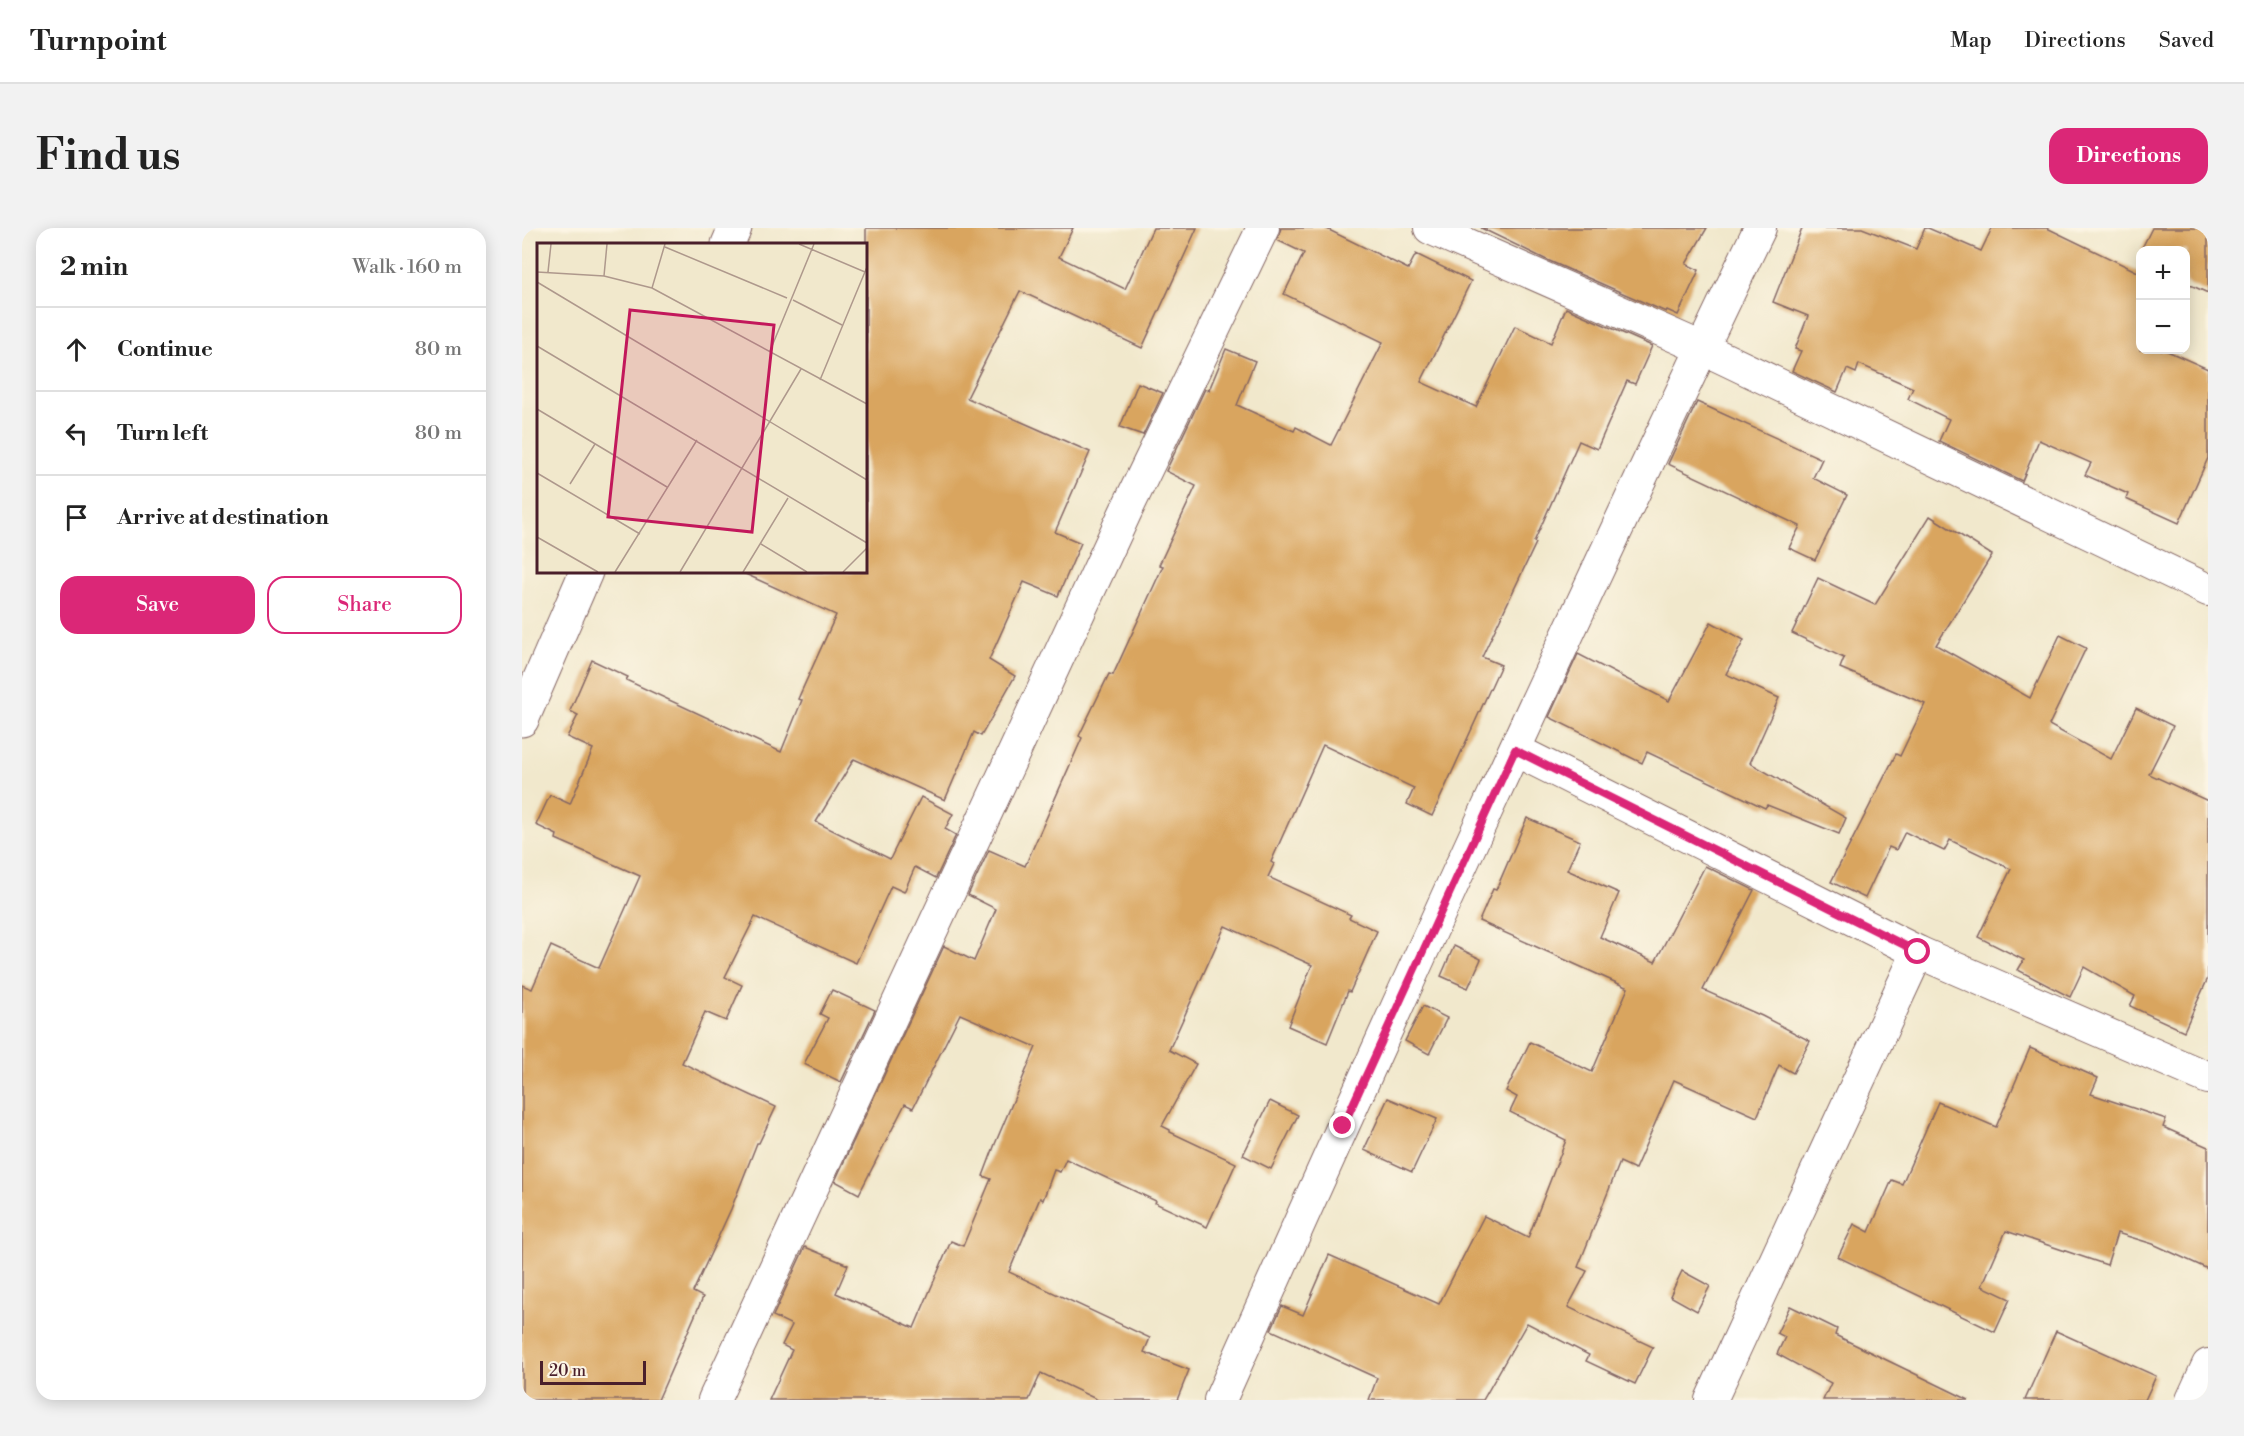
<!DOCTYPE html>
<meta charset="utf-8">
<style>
:root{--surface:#fff;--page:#f2f2f2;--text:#222;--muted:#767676;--line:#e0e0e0;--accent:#db2777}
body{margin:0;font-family:"Libre Bodoni",serif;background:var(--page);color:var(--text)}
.controls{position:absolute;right:18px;top:18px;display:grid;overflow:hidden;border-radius:12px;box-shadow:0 3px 15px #0003}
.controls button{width:54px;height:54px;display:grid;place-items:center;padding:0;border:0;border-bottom:2px solid var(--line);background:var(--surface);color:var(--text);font:30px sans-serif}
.scale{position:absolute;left:18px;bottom:15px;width:106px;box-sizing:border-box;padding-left:6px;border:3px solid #4a1f2b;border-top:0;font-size:16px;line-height:21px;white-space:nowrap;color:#4a1f2b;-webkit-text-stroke:4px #fcf5e5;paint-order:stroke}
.stop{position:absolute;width:18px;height:18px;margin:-14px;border:4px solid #db2777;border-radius:50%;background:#fff}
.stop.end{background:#db2777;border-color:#fff;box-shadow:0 2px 6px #0008}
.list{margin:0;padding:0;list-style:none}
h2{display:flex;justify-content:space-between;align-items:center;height:78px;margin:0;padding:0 24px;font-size:26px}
h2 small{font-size:20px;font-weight:400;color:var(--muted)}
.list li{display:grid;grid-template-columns:39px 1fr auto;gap:18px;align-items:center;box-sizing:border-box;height:84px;padding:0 24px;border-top:2px solid var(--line)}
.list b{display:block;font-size:22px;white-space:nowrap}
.list em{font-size:20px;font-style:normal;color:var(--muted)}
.actions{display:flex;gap:12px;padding:18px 24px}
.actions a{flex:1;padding:14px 0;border:2px solid var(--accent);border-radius:18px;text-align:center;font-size:21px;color:var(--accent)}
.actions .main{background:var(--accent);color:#fff}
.icon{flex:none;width:33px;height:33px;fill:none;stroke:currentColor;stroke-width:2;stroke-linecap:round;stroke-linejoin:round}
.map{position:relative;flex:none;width:1686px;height:1172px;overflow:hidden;border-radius:18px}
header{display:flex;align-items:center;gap:36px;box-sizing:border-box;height:84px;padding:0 30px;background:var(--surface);border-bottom:2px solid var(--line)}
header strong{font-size:28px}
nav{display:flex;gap:33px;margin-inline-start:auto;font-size:21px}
.intro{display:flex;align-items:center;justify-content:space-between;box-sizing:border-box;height:144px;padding:0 36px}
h1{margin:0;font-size:42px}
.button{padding:15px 27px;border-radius:18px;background:var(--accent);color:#fff;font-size:21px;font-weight:700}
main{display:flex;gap:36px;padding:0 36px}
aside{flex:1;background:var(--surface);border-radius:18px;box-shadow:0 3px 15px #0003}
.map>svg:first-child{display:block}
.building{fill:#d9a55e}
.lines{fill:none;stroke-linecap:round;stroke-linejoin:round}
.street-casing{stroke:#846563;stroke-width:34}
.secondary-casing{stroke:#846563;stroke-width:35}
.street{stroke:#fff;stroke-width:32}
.secondary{stroke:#fff;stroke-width:33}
.route{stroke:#db2777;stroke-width:8}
.inset-road{fill:none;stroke:#ae988c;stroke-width:1.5}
.view{fill:#c2185b;fill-opacity:0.15;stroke:#c2185b;stroke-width:3}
.inset-edge{fill:none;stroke:#4a1f2b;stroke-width:3}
</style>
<header>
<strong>Turnpoint</strong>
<nav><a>Map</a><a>Directions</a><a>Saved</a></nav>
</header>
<div class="intro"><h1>Find us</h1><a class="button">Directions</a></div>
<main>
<aside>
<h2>2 min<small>Walk · 160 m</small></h2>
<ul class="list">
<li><svg class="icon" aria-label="ahead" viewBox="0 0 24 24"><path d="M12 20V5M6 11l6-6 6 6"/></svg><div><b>Continue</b></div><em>80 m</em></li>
<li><svg class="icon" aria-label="left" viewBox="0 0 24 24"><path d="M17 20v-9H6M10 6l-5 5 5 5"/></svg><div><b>Turn left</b></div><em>80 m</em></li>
<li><svg class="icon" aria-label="arrive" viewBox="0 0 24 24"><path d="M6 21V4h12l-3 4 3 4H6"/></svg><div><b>Arrive at destination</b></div></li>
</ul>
<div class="actions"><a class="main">Save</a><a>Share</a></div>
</aside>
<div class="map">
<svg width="1686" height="1172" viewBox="0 0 1686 1172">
<rect width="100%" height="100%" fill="#fcf5e5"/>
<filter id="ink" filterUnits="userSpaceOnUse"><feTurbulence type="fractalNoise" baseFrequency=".0167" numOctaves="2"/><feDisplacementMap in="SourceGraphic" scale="12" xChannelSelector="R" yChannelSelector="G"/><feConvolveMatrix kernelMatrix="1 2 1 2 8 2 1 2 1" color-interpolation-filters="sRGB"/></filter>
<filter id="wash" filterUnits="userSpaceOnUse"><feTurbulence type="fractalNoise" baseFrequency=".008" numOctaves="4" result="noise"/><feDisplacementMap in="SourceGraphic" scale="24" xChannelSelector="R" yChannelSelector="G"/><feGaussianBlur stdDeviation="1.35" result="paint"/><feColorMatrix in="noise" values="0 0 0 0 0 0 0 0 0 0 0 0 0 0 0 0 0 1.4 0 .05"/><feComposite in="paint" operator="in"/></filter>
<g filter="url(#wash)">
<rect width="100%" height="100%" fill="#f1e8cc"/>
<g id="blocks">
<!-- building -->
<g class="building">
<path d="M344,0h207l-14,29 66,32 28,-61h44l-55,120 -122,-57 -53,107 123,54 -35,80 26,11 -23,53 -34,-14 -35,78 26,16 -34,60 -7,-4 -29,68 -91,-41 -38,63 74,37 31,-62 32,17 -8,15 11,6 -20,43 -21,-11 -11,25 -13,-6 -35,77 -101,-46 -30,60 17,8 -16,36 -21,-9 -23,51 94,44 -17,36h-2l-26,66 -38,83 10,5 -45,103h-136v-415l10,4 19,-43 48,22 41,-92 -84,-37 1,-4 -21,-10 14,-30 20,9 23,-55 -26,-12 11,-22 -8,-4 22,-51 36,17 -2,3 155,72 21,-52 -4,-1 38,-84 -95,-43h125z"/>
<path d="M759,0h44l83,41 8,-15 55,27 -50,101 55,25 39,-81 36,17 15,-35 86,38 -17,38 -8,-3 -30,68 -18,-8 -45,101 2,1 -54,114 19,8 -69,151 -25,-12 7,-16 -91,-43 -52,117 3,2 -6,13 83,38 -2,3 28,13 -27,61 -2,-1 -21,52 -39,-17 24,-61 -87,-39 -56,124 27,14 -34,62 8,4v2l66,31 -29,64 -52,-24 1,-2 -90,-42 -6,13 -6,-2 -11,30 -3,-2 -31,74 141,66 -6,14 45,18 -12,30h-79l-57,-27 -12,27h-260l23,-50 -10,-5 10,-20 -19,-9 32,-69 43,18 -12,28 78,35 37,-87 12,5 28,-67 -8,-3 12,-32 41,-97 -76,-33 -47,94 -8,-4 -46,90 -24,-13 109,-235 30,15 22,-52 -28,-14 21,-45 36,16 57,-128 -3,-2 30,-62 4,1 50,-109 -4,-1 37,-79 -30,-15 39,-82 4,1 17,-41 29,12 -18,44 57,26 2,-4 35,18 52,-103 -99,-48 20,-41 -27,-13z"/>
<path d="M959,0h226l-21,36 13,6 -21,45 -11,-5 -1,2 -121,-53z"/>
<path d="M1280,0h60l54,21 9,-21h3l53,23 11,-23h55l93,45v77h25l43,19v89l-29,65 -53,-24 2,-5 -43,-19 6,-12 -52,-23 -17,41 -83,-40 10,-22 -41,-20 5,-11 -54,-24 -3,9 -9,-4 -10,23 -45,-21 9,-20 -6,-2 13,-33 -35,-14z"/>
<path d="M1630,0h56v65l-22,-10v-33h-45z"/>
<path d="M616,155l25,10 -20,42 -23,-8z"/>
<path d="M1175,174l125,57 -9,19 34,17 -32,65 -26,-12 11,-22 -132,-62z"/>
<path d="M1408,288l62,39 -56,90 94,53 30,-63 26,13 -37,77 62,34 25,-51 37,18 -24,48 59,27v177l-24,53 -54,-25 5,-10 -51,-29 -14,30 -52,-27 6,-10 -46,-23 33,-68 -61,-29 -6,11 -39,-19 -9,18 -7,-3 -24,51 -34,-16 65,-128 4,2 25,-52 -85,-36 4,-10 -52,-25 26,-55 57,27z"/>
<path d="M1189,394l33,18 -18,34 53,24 -29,65 96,55 -7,16 -72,-29 -2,3 -118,-56 -5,11 -93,-46 29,-63 91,47z"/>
<path d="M1005,590l53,23 -13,29 52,23 -19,44 55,25 50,-96 49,24 -51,100 59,26 48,25 -17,32 -14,-8 -22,52 -83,-37 -39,89 -15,-7 -42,105 9,4 -19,36 85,40 -18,37 -49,-23 3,-6 -62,-32 -44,77h-114l8,-22 -106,-48 11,-24 21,9 26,-60 110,49 45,-88 44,22 38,-98 -56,-28 7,-15 -11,-6 24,-49 62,30 36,-84 -149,-67 14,-32 3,1z"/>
<path d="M932,718l27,13 -13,29 -27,-12z"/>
<path d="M310,762l43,20 -34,72 -37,-18 24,-46 -8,-4z"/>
<path d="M901,778l24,12 -18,36 -24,-13z"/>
<path d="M1508,820l68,30 -7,16 75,25 -3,8 45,20v122l-55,-25 -36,-11 -10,32 -101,-34 -24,55 28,13 -15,33 -157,-75 16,-33 15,8 23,-52 10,4 36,-82 58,25z"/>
<path d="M866,870l49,21 -25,53 -48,-22z"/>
<path d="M748,873l28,14 -27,54 -28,-14z"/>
<path d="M1160,1043l28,15 -13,25 -27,-15z"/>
<path d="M1268,1078l47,23 -2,6 134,65h-146l8,-17 -54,-29 8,-17 -8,-4z"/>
<path d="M1534,1103l100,45 -11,24h-120z"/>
</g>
</g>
</g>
<g filter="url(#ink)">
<use href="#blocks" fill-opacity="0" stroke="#846563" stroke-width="1.5"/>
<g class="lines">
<defs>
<g id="street">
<path d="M908,0l272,120 506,242"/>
<path d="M993,522l403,202 290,126"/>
<path d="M192,1172l411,-887 138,-285"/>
<path d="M698,1172c176,-393 353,-785 540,-1172"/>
<path d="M1189,1172l207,-448"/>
<path d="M1670,1172l16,-35"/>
</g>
<g id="secondary">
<path d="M206,16l7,-16"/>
<path d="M0,492l64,-148"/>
</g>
</defs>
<!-- street casing -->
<use href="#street" class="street-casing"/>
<!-- secondary casing -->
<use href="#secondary" class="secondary-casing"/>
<!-- street -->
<use href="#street" class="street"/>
<!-- secondary -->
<use href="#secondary" class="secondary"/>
</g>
</g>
<g class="lines" filter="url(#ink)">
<!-- route -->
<path class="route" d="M821,898l172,-376 403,202"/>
</g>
<!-- overview -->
<g transform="translate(15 15)">
<rect width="330" height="330" fill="#f1e8cc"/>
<path class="inset-road" d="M262,1l66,28M128,4l122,51M0,29l67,4 48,12 215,116M11,29l3,-28M67,33l3,-32M0,39l330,198M115,45l13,-44M256,57l49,25M0,103l330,197M233,108l44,-107M283,137l47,-113M0,166l130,78M0,230l103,61M33,241l25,-40M0,294l61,35M224,301l46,28M78,329l82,-132M143,329l121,-203M206,329l45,-74M306,329l24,-24"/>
<path class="view" d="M93,67l144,15 -22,207 -144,-15z"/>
<rect width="330" height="330" class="inset-edge"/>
</g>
</svg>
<div class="controls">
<button>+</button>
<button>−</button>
</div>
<div class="scale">20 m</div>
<div class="stop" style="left:1396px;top:724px"></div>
<div class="stop end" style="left:821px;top:898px"></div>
</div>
</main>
